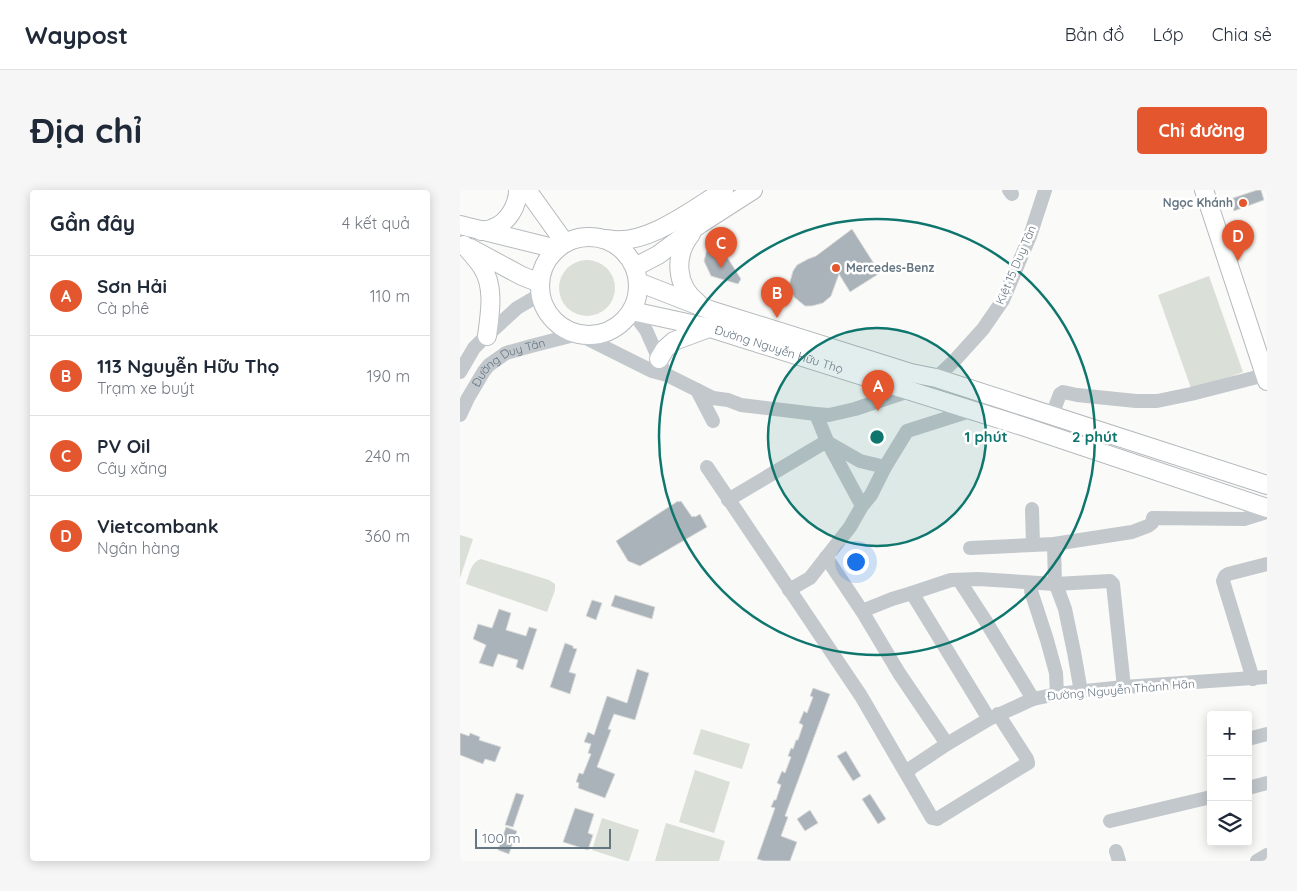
<!DOCTYPE html>
<html lang="vi">
<meta charset="utf-8">
<style>
:root{--surface:#fff;--page:#f6f6f7;--text:#1f2937;--muted:#747a83;--line:#e0e1e3;--accent:#e4572e}
body{margin:0;font-family:Quicksand,sans-serif;background:var(--page);color:var(--text)}
.controls{position:absolute;right:15px;bottom:15px;display:grid;overflow:hidden;border-radius:5px;box-shadow:0 2px 12px #0003}
.controls button{width:45px;height:45px;display:grid;place-items:center;padding:0;border:0;border-bottom:1px solid var(--line);background:var(--surface);color:var(--text);font:25px sans-serif}
.scale{position:absolute;left:15px;bottom:12px;width:136px;box-sizing:border-box;padding-left:5px;border:2px solid #657683;border-top:0;font-size:14px;line-height:18px;white-space:nowrap;color:#657683;-webkit-text-stroke:4px #fff;paint-order:stroke}
.you{position:absolute;left:395px;top:371px;width:18px;height:18px;margin:-12px;border:4px solid #fff;border-radius:50%;background:#1a73e8;box-shadow:0 0 0 8px #1a73e833}
.badge{display:grid;place-items:center;width:32px;height:32px;border-radius:50%;background:var(--accent);color:#fff;font-size:16px;font-weight:700}
.pin{position:absolute;translate:-50% -41px;filter:drop-shadow(0 1px 2px #0008)}
.pin::after{content:'';position:absolute;top:26px;width:18px;height:15px;background:inherit;clip-path:polygon(0 0,100% 0,50% 100%)}
.list{margin:0;padding:0;list-style:none}
h2{display:flex;justify-content:space-between;align-items:center;height:65px;margin:0;padding:0 20px;font-size:21px}
h2 small{font-size:16px;font-weight:400;color:var(--muted)}
.list li{display:grid;grid-template-columns:32px 1fr auto;gap:15px;align-items:center;box-sizing:border-box;height:80px;padding:0 20px;border-top:1px solid var(--line)}
.list b{display:block;font-size:19px;white-space:nowrap}
.list p{margin:0;font-size:16px;white-space:nowrap;color:var(--muted)}
.list em{font-size:16px;font-style:normal;color:var(--muted)}
.icon{flex:none;width:28px;height:28px;fill:none;stroke:currentColor;stroke-width:2;stroke-linecap:round;stroke-linejoin:round}
.map{position:relative;flex:none;width:807px;height:671px;overflow:hidden;border-radius:5px}
header{display:flex;align-items:center;gap:30px;box-sizing:border-box;height:70px;padding:0 25px;background:var(--surface);border-bottom:1px solid var(--line)}
header strong{font-size:24px}
nav{display:flex;gap:28px;margin-inline-start:auto;font-size:18px}
.intro{display:flex;align-items:center;justify-content:space-between;box-sizing:border-box;height:120px;padding:0 30px}
h1{margin:0;font-size:35px}
.button{padding:12px 22px;border-radius:5px;background:var(--accent);color:#fff;font-size:18px;font-weight:700}
main{display:flex;gap:30px;padding:0 30px}
aside{flex:1;background:var(--surface);border-radius:5px;box-shadow:0 2px 12px #0003}
.map>svg:first-child{display:block}
.green{fill:#dadfd7}
.building{fill:#aab3b9;stroke:#dcdcda}
.lines{fill:none;stroke-linecap:round;stroke-linejoin:round}
.major-casing{stroke:#b5babe;stroke-width:20}
.minor{stroke:#c3c8cc;stroke-width:14}
.major{stroke:#fff;stroke-width:18}
.ring{fill:none;stroke:#0f766e;stroke-width:2.5}
.poi-dot{fill:#e4572e;stroke:#fff;stroke-width:2}
.labels{text-anchor:middle;stroke-width:5;stroke-linejoin:round;paint-order:stroke}
.poi-label{font-size:12px;font-weight:bold;fill:#657683;stroke:#fff;text-anchor:end}
.street-label{font-size:12px;fill:#657683;stroke:#fff}
.centre{fill:#0f766e;stroke:#fff;stroke-width:2.5}
.ring-label{font-size:15px;text-anchor:middle;font-weight:bold;fill:#0f766e;stroke:#fff;stroke-width:5;stroke-linejoin:round;paint-order:stroke}
</style>
<header>
<strong>Waypost</strong>
<nav><a>Bản đồ</a><a>Lớp</a><a>Chia sẻ</a></nav>
</header>
<div class="intro"><h1>Địa chỉ</h1><a class="button">Chỉ đường</a></div>
<main>
<aside>
<h2>Gần đây<small>4 kết quả</small></h2>
<ul class="list">
<li><span class="badge">A</span><div><b>Sơn Hải</b><p>Cà phê</p></div><em>110 m</em></li>
<li><span class="badge">B</span><div><b>113 Nguyễn Hữu Thọ</b><p>Trạm xe buýt</p></div><em>190 m</em></li>
<li><span class="badge">C</span><div><b>PV Oil</b><p>Cây xăng</p></div><em>240 m</em></li>
<li><span class="badge">D</span><div><b>Vietcombank</b><p>Ngân hàng</p></div><em>360 m</em></li>
</ul>
</aside>
<div class="map">
<svg width="807" height="671" viewBox="0 0 807 671">
<rect width="100%" height="100%" fill="#fafaf8"/>
<!-- green -->
<g class="green">
<circle cx="127" cy="98" r="28"/>
<path d="M749,86l34,96 -51,19 -34,-96z"/>
<path d="M0,345l13,4 -13,39z"/>
<path d="M21,369l68,21 6,4v6l-8,22 -81,-28c3,-9 5,-22 15,-25z"/>
<path d="M241,539l49,15 -8,25 -49,-15z"/>
<path d="M235,580l35,12 -16,51 -35,-11z"/>
<path d="M142,628l37,12 -10,31h-3l-34,-11z"/>
<path d="M206,633l59,18 -6,20h-64z"/>
</g>
<!-- building -->
<g class="building">
<path d="M797,0h4l3,10 -30,11 -4,-12z"/>
<path d="M392,39l28,44 -30,19 -11,-18 -8,22 -8,7 -11,3h-7l-11,-9 -5,-12 4,-14 4,-6 11,-6 8,-3z"/>
<path d="M255,48l26,41 -3,5 -27,-8 -7,-15 4,-16z"/>
<path d="M218,311l1,1 2,-1 11,16 2,-1 1,1 5,-3 7,13 -67,39 -12,-5 -12,-20z"/>
<path d="M155,405l40,12 -3,12 -41,-13z"/>
<path d="M132,410l10,3 -6,17 -10,-4z"/>
<path d="M39,419l12,4 -5,17 20,6 3,-9 8,2 -14,41 -7,-3 2,-7 -20,-6 -5,13 -14,-4 7,-18 -13,-6 5,-15 14,4z"/>
<path d="M105,453l8,3v2l4,1 -8,23 7,2 -6,20 -20,-7z"/>
<path d="M177,479l12,4 -14,47 -21,-6 -6,15 3,1 -14,37 18,7 -10,24 -27,-10 1,-5 -3,-1 3,-9 4,1 8,-20 -3,-1 3,-9 -7,-2 4,-10 6,3 13,-39 20,7z"/>
<path d="M353,498l17,6 -45,122 3,1 -7,19 16,6 -7,19h-26l-7,-2 18,-51 -4,-1 3,-7h2l5,-15 -4,-2 5,-12 3,2 6,-16 -3,-1 3,-8 2,1 3,-9h2l5,-15 -4,-2 5,-12 3,2 6,-16 -3,-1z"/>
<path d="M0,543l9,3 1,-3 10,4 -1,3 22,7 -6,15 -10,-3 -2,5 -23,-9z"/>
<path d="M386,561l15,25 -8,5 -16,-25z"/>
<path d="M56,603l8,2 -11,32 -8,-2z"/>
<path d="M410,604l16,25 -8,5 -16,-25z"/>
<path d="M115,618l19,6 -6,19 5,2 -5,15 -25,-8z"/>
<path d="M350,620l8,13 -13,8 -8,-12z"/>
<path d="M46,637l11,4 -8,23 -11,-4z"/>
</g>
<g class="lines">
<defs>
<g id="major">
<path d="M67,0l38,53"/>
<path d="M744,0l63,191"/>
<path d="M0,35l97,24"/>
<path d="M21,41c4,-1 9,-1 12,-3 15,-5 25,-23 25,-38"/>
<path d="M231,44c-17,21 -16,52 7,69"/>
<circle cx="129" cy="96" r="49"/>
<path d="M147,49c37,9 87,-30 117,-49"/>
<path d="M4,55c6,7 13,14 18,22 13,20 8,46 5,69"/>
<path d="M10,58l52,28 18,7"/>
<path d="M175,77l23,-12 42,-31 53,-34"/>
<path d="M178,92l72,28 201,63 25,5 331,107"/>
<path id="s2" d="M172,121l78,17 312,98 245,82"/>
<path d="M199,169l6,-10 9,-8 35,-13"/>
</g>
</defs>
<!-- major casing -->
<use href="#major" class="major-casing"/>
<!-- minor -->
<g class="minor">
<path d="M549,0l3,4"/>
<path d="M172,121l14,19 16,36"/>
<path d="M0,182l14,-24 8,-8 35,-32 24,-14"/>
<path d="M476,188l19,-18 28,-31 20,-29 27,-64 15,-46"/>
<path d="M237,200l16,31"/>
<path d="M356,224l11,27 35,65"/>
<path id="s1" d="M0,225l8,-17 16,-27 5,-6 17,-12 25,-7 47,-12 74,37 15,4 46,23 15,2 13,5 75,9 13,1 26,-6 57,-19"/>
<path d="M592,225l8,-21 3,-2 14,3 59,6h21l34,-7 74,-19"/>
<path d="M367,252l33,19 25,6"/>
<path d="M247,277l154,229 71,122 5,1 91,-56 -1,-4 -29,-45"/>
<path d="M268,310l99,-59"/>
<path d="M572,319l1,36"/>
<path d="M594,354l1,40 3,6 7,19 9,43 7,40"/>
<path d="M510,358l84,-4 78,-12 16,-6 4,-3 1,-5 91,1 23,-7"/>
<path d="M366,367l36,54 37,62 48,71"/>
<path d="M499,390l26,40 48,79"/>
<path d="M329,400l21,-12 40,-51 12,-21 9,-11 14,-28 22,-36 66,-21"/>
<path d="M571,401l16,49 9,33 1,21"/>
<path d="M452,403l77,126"/>
<path d="M402,421l30,-12 20,-6 39,-13 27,-1 77,5 55,-3 3,3 11,103"/>
<path d="M793,489l-30,-98 2,-5 3,-2 39,-10"/>
<path d="M788,549l19,-5"/>
<path d="M447,584l4,-6 36,-24 42,-25 44,-20 24,-5 67,-7 143,-10"/>
<path d="M788,598l19,-5"/>
<path d="M650,631l101,-24"/>
<path d="M656,661l3,10"/>
<path d="M797,671l10,-6"/>
</g>
<!-- major -->
<use href="#major" class="major"/>
</g>
<!-- distance rings -->
<circle cx="417" cy="247" r="109" fill="#0f766e" fill-opacity=".12"/>
<g class="ring">
<circle cx="417" cy="247" r="109"/>
<circle cx="417" cy="247" r="218"/>
</g>
<!-- markers -->
<g class="poi-dot">
<circle cx="783" cy="13" r="5"/>
<circle cx="376" cy="78" r="5"/>
</g>
<g class="labels">
<!-- poi labels -->
<g class="poi-label">
<text x="773" y="17">Ngọc Khánh</text>
<text x="386" y="82" text-anchor="start">Mercedes-Benz</text>
</g>
<!-- street labels -->
<g class="street-label">
<text transform="translate(556 75) rotate(-67)" y="4">Kiệt 15 Duy Tân</text>
<text dy="4" stroke="none"><textPath href="#s2" startOffset="152">Đường Nguyễn Hữu Thọ</textPath></text>
<text dy="4" stroke="none"><textPath href="#s1" startOffset="76">Đường Duy Tân</textPath></text>
<text transform="translate(661 500) rotate(-5)" y="4">Đường Nguyễn Thành Hãn</text>
</g>
</g>
<circle cx="417" cy="247" r="8" class="centre"/>
<g class="ring-label">
<text x="526" y="252">1 phút</text>
<text x="635" y="252">2 phút</text>
</g>
</svg>
<div class="controls">
<button>+</button>
<button>−</button>
<button><svg class="icon" aria-label="layers" viewBox="0 0 24 24"><path d="M12 4l9 5-9 5-9-5zM3 14l9 5 9-5"/></svg></button>
</div>
<div class="scale">100 m</div>
<div class="you"></div>
<div class="pin badge" style="left:418px;top:221px">A</div>
<div class="pin badge" style="left:317px;top:128px">B</div>
<div class="pin badge" style="left:261px;top:78px">C</div>
<div class="pin badge" style="left:778px;top:71px">D</div>
</div>
</main>
